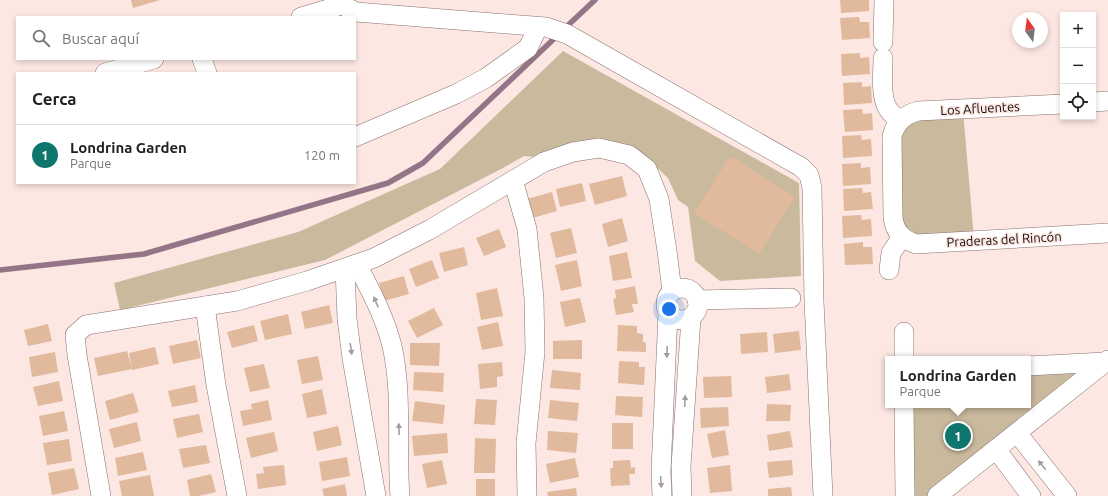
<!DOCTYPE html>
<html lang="es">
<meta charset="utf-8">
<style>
:root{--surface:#fff;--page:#f6f6f6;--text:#202124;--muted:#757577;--line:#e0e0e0;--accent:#0f766e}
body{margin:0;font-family:Ubuntu,sans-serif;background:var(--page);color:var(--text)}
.controls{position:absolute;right:12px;top:12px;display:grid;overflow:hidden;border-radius:0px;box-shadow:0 2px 6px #0003}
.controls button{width:36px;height:36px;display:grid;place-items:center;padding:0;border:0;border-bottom:1px solid var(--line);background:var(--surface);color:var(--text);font:20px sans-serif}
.compass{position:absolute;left:1012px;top:12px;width:36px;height:36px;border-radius:50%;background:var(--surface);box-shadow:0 2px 6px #0003;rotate:346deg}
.you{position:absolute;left:669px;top:309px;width:14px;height:14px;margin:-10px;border:3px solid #fff;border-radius:50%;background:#1a73e8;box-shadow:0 0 0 6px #1a73e833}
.badge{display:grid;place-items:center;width:26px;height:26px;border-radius:50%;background:var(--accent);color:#fff;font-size:13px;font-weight:700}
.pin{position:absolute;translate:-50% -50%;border:2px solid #fff;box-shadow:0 1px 4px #0006}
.popup{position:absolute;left:885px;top:356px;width:146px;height:52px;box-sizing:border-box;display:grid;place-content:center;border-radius:0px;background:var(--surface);filter:drop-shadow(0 1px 3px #0005);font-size:13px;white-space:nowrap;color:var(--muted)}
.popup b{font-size:15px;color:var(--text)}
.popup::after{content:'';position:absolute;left:50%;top:100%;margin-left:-8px;border:8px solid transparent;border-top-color:var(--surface)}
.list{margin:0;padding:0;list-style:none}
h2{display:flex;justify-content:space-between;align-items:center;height:52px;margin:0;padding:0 16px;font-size:17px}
h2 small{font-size:13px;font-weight:400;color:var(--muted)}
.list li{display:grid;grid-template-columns:26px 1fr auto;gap:12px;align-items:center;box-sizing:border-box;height:60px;padding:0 16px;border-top:1px solid var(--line)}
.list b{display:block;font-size:15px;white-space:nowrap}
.list p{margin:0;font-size:13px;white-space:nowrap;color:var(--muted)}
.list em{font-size:13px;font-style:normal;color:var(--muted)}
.icon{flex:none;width:22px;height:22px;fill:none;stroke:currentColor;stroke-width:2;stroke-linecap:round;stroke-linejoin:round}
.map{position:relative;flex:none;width:1108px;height:496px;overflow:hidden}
.search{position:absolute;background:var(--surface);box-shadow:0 2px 6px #0003;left:16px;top:16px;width:340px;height:44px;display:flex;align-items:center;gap:10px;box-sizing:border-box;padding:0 14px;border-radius:0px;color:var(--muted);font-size:15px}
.panel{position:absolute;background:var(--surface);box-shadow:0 2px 6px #0003;left:16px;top:72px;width:340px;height:112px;border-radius:0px}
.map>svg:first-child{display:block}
.park{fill:#c9ba9d}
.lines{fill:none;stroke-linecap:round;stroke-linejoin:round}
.stream{stroke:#947588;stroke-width:5.5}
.building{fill:#e1b99d}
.minor-casing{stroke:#89716d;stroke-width:20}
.minor{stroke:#fff;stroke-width:19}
.oneway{fill:#a19e9d}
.labels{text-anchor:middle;stroke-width:3;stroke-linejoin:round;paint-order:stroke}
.street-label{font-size:13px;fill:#150c0a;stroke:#fce7e2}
</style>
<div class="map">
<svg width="1108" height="496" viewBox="0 0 1108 496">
<rect width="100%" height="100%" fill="#fce7e2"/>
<!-- park -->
<g class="park">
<path d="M563,51l236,132 2,93 -81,5 -25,-20 -7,-54 -10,-7 -10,-22 -30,-28 -30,-10 -31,2 -42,15 -11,-1 -23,13 -176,91 -205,50 -6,-27 184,-51 142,-63z"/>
<path d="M963,111l11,128 -55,2 -20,-11 2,-106z"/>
<path d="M1097,366l-164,130h-23l-2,-91h120v-35z"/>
</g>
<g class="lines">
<!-- stream -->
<g class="stream">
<path d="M564,29l31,-29"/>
<path d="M0,270l144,-16 244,-71 35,-20 135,-128"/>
</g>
</g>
<!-- building -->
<g class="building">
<path d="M131,0h29l-27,8z"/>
<path d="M840,0h29v11l-28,2z"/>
<path d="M859,17l1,5h9l1,16 -28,2 -2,-22z"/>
<path d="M860,53v5l9,-1 1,17 -28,2 -1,-22z"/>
<path d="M862,82v5l9,-1 1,17 -28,2 -1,-22z"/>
<path d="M862,109l1,5 9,-1 1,17 -28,2 -2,-22z"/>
<path d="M861,135l1,5 9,-1 1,17 -29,2 -1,-22z"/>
<path d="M730,156l65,41 -36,57 -65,-41z"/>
<path d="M861,163v5l9,-1 1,17 -28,2 -1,-22z"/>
<path d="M622,176l5,20 -32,9 -6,-21z"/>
<path d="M582,183l4,18 -26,6 -4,-18z"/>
<path d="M862,188l1,5 8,-1 2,17 -29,2 -1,-22z"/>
<path d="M552,192l5,19 -28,8 -6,-19z"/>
<path d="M861,215l1,5 9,-1 1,17 -29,2 -1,-22z"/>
<path d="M622,218l6,23 -20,6 -6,-23z"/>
<path d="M571,228l6,25 -21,5 -6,-25z"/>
<path d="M499,229l7,18 -22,9 -8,-18z"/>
<path d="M863,242v5h9l1,17 -28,1 -1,-21z"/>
<path d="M464,247l4,18 -24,7 -5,-19z"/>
<path d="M627,252l5,26 -19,3 -4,-25z"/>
<path d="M432,260l7,18 -23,9 -7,-18z"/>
<path d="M577,260l5,26 -21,5 -6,-26z"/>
<path d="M404,276l5,18 -25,7 -5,-18z"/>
<path d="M635,286l3,18h-6l2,8 -18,3 -3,-16 3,-1 -1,-8z"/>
<path d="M497,288l6,28 -22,4 -5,-27z"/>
<path d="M580,298l6,24 -21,5 -5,-25z"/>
<path d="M329,305l4,18 -28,6 -4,-17z"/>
<path d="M434,308l9,17 -26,13 -9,-17z"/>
<path d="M288,314l4,20 -27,6 -5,-19z"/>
<path d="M498,322l5,24 -21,4 -5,-23z"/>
<path d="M48,324l4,17 -24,5 -4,-16z"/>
<path d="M254,325l4,16 -26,7 -5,-16z"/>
<path d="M618,325l19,1v7l6,1v8l3,1v9l-29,-1z"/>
<path d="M799,331l2,19 -26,3 -2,-19z"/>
<path d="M767,332l1,20 -27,2 -1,-20z"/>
<path d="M197,340l4,18 -28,6 -4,-18z"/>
<path d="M582,340v19h-29v-18z"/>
<path d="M410,343h30l-1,23 -29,-1z"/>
<path d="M155,347l4,17 -27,6 -3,-17z"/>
<path d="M127,351l5,18 -34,7 -4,-18z"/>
<path d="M55,352l3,20 -26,5 -3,-20z"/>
<path d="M318,356l5,24 -21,4 -5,-24z"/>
<path d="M619,361l20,1v5h6l-1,18 -26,-2z"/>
<path d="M502,362l1,14 -6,1v10l-17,2 -2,-25z"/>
<path d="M264,364l6,24 -20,4 -6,-24z"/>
<path d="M552,370l29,3 -1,17 -30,-2z"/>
<path d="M414,372l30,1 -1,19 -30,-2z"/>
<path d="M789,374l2,16 -24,3 -2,-16z"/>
<path d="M731,376l1,21 -28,1 -1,-21z"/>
<path d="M59,381l4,20 -25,5 -5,-19z"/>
<path d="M195,385l3,17 -26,5 -4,-16z"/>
<path d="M322,389l5,25 -20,4 -5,-24z"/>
<path d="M133,393l6,19 -29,8 -5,-19z"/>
<path d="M616,396l27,1 -1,20 -27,-2z"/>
<path d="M476,399l21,1 -2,25 -21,-1z"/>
<path d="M268,400l4,20 -29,6 -3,-15 12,-2 -1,-5z"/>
<path d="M550,400l29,3 -2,18 -29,-3z"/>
<path d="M415,401l30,4 -2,19 -31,-3z"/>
<path d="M767,404l24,1 -1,16h-24z"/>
<path d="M728,407l1,19 -28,2 -1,-20z"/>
<path d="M64,411l4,20 -25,5 -4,-20z"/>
<path d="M199,414l4,18 -26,6 -4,-19z"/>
<path d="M137,422l4,19 -27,7 -5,-19z"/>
<rect x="612" y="423" width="21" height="26"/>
<path d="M338,426l4,19 -25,6 -4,-19z"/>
<path d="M725,430l4,25 -17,3 -5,-24z"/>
<path d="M548,431l30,2 -2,20 -29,-3z"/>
<path d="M790,431l3,16 -24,4 -2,-16z"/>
<path d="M274,432l4,19 -27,7 -5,-20z"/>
<path d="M447,433l1,20 -34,3 -2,-20z"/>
<path d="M475,438l21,1 -1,34h-21z"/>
<path d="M69,439l3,22 -25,4 -4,-22z"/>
<path d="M206,445l4,18 -27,5 -4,-19z"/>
<path d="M143,452l4,18 -29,6 -3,-18z"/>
<path d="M347,457l3,19 -28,5 -3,-19z"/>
<path d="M575,458l4,19 -29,6 -4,-19z"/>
<path d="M442,460l5,24 -20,4 -5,-24z"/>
<path d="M630,460l1,8 4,-1v7h-6l1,11 -19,1 -1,-18h3v-7z"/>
<path d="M792,460l1,15 -24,3 -2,-16z"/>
<path d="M284,465l2,20 -28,4 -2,-15 8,-1 -1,-6z"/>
<path d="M730,465l2,26 -22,2 -3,-25z"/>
<path d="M74,468l5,21 -27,6 -4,-22z"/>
<path d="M211,474l5,18 -17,4h-9l-3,-16z"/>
<path d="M150,475l4,21h-32l-3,-15z"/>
<rect x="476" y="479" width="19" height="17"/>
<path d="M345,484l2,12h-23l-2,-7z"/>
<path d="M791,487l1,9h-24v-7z"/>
<path d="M576,488l1,8h-29l-1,-4z"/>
</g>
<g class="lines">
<defs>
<g id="minor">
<path d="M338,0l4,5 14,7 190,15 21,7 234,133 8,8 3,13 2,113 9,195"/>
<path d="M301,17l41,-12"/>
<path d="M883,42l1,-42"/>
<path d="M883,58c0,16 -3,37 5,51 3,5 8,8 11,12"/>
<path d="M202,59l5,14"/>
<path d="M105,73l49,-14"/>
<path d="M1093,102l15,-1"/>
<path d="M1063,104l-145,7c-14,4 -22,11 -26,25l1,82c2,14 9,21 23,26l192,-11"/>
<path d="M355,137l101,-43 30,-16 42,-30 10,-21"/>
<path d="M513,180l14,49 7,69 1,54 -9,91 1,53"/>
<path d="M357,264c13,26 28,53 35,82 11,49 4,100 8,150"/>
<path d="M345,268l2,51 5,39 24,138"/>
<path d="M889,270l2,-17 11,-16"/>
<circle cx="682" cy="304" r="16"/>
<path d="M697,300l94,-2"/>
<path d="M205,306l11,79 21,111"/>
<path d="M904,332v27"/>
<path d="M1028,366l77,-4"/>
<path d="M904,405l1,91"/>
<path d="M1017,433l50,63"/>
<path d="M996,449l35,47"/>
<path d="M101,496l-24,-141 -2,-20 11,-10 151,-24 70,-20 67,-23 55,-28 115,-68 29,-10 26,-4 30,7 18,14 12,30 8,52 5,40"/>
<path d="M662,496l-1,-25 7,-158"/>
<path d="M682,496l-1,-30 10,-148"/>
<path d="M937,496l171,-136"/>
</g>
</defs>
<!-- minor casing -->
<use href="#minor" class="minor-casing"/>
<!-- minor -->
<use href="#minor" class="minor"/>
</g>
<!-- one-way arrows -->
<defs><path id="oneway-solid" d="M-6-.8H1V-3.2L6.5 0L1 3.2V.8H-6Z"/></defs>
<g class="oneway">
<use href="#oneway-solid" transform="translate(376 302) rotate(-113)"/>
<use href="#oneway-solid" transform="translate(351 349) rotate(82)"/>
<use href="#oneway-solid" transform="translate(667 352) rotate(92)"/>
<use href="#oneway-solid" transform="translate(685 401) rotate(-87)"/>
<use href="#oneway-solid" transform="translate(399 429) rotate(-91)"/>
<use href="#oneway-solid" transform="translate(1042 465) rotate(-128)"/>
<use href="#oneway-solid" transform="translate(661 482) rotate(86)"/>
</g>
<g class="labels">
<!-- street labels -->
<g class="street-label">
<text transform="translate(980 108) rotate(-3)" y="5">Los Afluentes</text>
<text transform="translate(1004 239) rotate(-3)" y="5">Praderas del Rincón</text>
</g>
</g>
</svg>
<div class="controls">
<button>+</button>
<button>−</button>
<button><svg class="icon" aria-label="locate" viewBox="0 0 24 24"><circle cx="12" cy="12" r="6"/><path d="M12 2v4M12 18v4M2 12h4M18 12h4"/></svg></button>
</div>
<svg class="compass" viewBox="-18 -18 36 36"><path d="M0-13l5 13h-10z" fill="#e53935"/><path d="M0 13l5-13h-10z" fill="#757577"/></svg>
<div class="you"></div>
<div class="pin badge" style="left:958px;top:436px">1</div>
<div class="popup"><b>Londrina Garden</b>Parque</div>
<div class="search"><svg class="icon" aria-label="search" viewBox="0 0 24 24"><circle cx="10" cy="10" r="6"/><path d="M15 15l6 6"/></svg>Buscar aquí</div>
<section class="panel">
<h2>Cerca<small></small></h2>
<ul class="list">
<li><span class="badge">1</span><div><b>Londrina Garden</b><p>Parque</p></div><em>120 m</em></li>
</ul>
</section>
</div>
